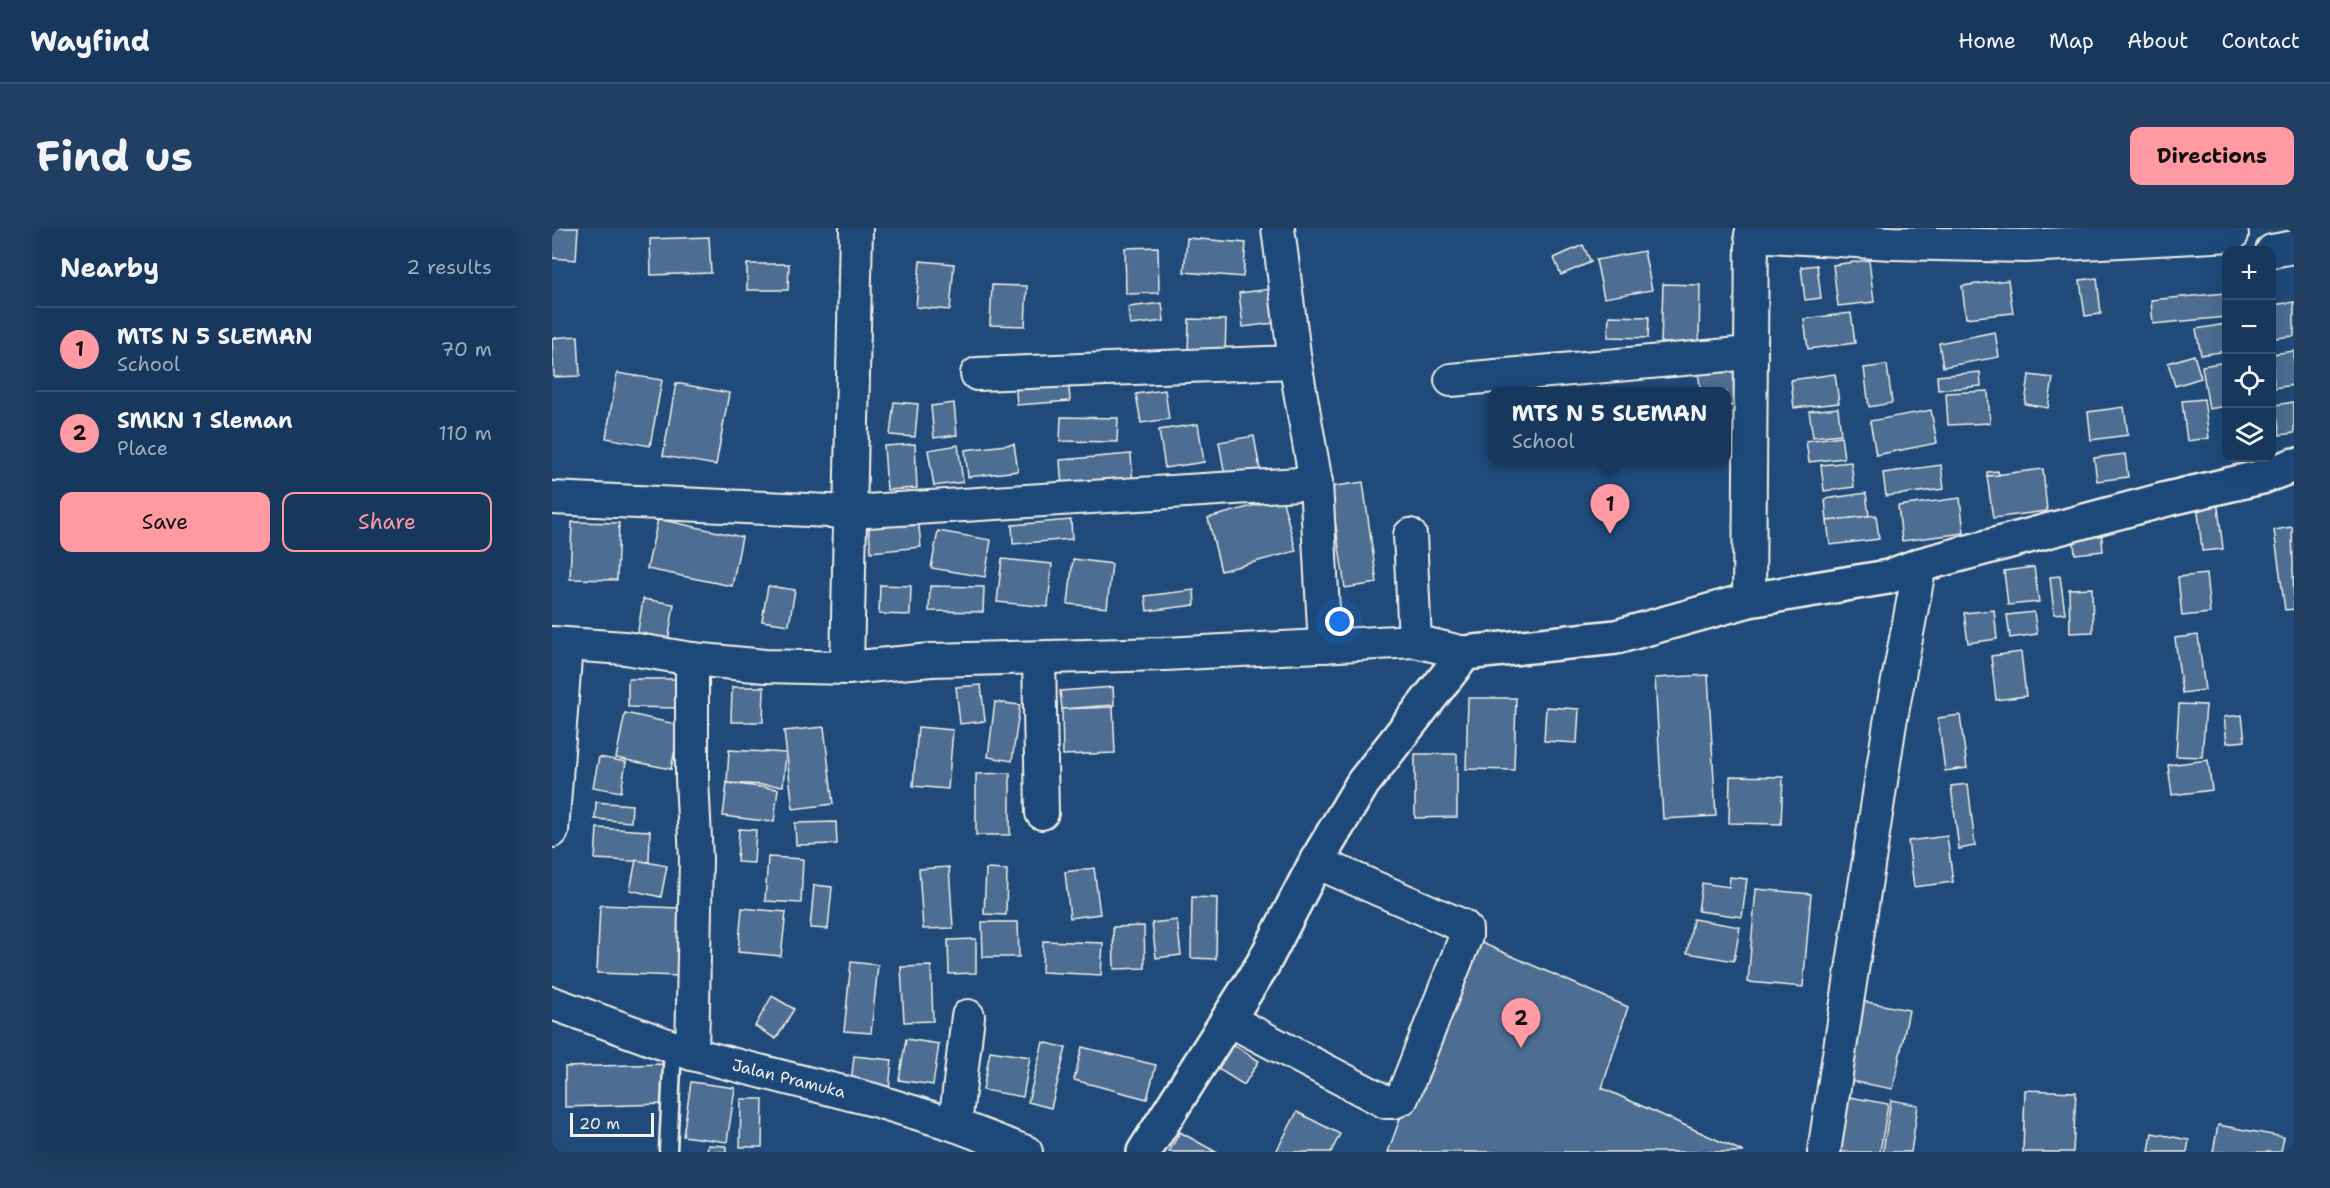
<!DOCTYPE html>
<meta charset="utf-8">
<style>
:root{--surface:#17385c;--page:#203f62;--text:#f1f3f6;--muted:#9eacbb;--line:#365272;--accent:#ff9aa2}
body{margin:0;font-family:"Shantell Sans",sans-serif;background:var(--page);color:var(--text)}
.controls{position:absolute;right:18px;top:18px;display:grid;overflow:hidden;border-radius:12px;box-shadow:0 6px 24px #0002}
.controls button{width:54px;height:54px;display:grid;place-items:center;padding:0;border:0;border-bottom:2px solid var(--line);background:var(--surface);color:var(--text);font:30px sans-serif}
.scale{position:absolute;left:18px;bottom:15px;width:84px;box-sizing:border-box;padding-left:6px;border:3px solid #f4f1e8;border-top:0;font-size:16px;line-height:21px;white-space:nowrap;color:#f4f1e8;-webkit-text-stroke:4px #1f4a7a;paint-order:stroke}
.you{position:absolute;left:788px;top:394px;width:21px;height:21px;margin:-15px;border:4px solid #fff;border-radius:50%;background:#1a73e8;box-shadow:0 0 0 9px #1a73e833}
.badge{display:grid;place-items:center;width:39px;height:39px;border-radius:50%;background:var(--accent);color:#111;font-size:20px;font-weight:700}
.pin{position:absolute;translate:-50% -50px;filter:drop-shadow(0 2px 3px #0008)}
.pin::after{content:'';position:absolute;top:32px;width:21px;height:18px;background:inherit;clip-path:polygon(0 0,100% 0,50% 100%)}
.popup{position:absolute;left:936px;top:159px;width:243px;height:78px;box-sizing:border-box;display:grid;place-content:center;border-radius:12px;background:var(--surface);filter:drop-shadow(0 2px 4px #0005);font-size:20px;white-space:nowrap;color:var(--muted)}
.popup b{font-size:22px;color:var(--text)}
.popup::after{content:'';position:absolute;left:50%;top:100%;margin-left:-12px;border:12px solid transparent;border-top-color:var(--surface)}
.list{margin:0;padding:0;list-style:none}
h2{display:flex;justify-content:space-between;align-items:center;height:78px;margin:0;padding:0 24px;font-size:26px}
h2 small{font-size:20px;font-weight:400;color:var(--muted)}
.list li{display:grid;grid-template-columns:39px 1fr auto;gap:18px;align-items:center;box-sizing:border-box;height:84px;padding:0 24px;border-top:2px solid var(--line)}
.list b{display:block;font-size:22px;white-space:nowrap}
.list p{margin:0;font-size:20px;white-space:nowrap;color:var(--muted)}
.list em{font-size:20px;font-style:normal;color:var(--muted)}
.actions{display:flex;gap:12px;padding:18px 24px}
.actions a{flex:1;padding:14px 0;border:2px solid var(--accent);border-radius:12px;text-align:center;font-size:21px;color:var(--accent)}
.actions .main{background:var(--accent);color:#111}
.icon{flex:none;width:33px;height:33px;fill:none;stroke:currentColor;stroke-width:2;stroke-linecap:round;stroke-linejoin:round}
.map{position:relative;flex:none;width:1742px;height:924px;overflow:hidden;border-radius:12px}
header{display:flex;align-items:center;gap:36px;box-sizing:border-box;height:84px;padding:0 30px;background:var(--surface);border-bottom:2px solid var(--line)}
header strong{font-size:28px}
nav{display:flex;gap:33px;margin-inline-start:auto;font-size:21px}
.intro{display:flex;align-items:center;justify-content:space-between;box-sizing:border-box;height:144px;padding:0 36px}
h1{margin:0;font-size:42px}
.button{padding:15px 27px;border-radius:12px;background:var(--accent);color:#111;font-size:21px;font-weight:700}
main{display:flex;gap:36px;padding:0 36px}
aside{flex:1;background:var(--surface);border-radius:12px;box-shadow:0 6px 24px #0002}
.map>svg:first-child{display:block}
.building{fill:#4d6e92;stroke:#f4f1e8;stroke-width:1.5}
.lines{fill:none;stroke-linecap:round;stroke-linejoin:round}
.lane-casing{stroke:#f4f1e8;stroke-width:21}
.street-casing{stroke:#f4f1e8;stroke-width:36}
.secondary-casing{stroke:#f4f1e8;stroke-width:38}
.lane{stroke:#1f4a7a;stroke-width:16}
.street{stroke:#1f4a7a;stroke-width:32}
.secondary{stroke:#1f4a7a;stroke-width:33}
.labels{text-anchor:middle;stroke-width:4.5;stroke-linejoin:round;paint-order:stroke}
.street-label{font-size:16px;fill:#f4f1e8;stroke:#1f4a7a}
</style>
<header>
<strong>Wayfind</strong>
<nav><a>Home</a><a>Map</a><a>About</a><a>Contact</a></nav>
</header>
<div class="intro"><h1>Find us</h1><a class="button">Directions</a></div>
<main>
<aside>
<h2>Nearby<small>2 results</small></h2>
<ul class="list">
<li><span class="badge">1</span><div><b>MTS N 5 SLEMAN</b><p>School</p></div><em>70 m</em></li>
<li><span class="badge">2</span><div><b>SMKN 1 Sleman</b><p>Place</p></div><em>110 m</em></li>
</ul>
<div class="actions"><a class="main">Save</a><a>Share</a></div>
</aside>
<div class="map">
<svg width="1742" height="924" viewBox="0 0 1742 924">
<rect width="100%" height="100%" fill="#1f4a7a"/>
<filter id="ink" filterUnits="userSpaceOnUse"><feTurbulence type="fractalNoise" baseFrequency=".0167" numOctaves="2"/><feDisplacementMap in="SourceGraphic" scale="12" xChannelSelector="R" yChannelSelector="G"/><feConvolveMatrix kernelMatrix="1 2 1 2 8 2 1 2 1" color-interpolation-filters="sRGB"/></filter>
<g filter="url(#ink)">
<!-- building -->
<g class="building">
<path d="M0,0h26l-2,32 -24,-2z"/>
<path d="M157,9l2,36 -60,2 -1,-36z"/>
<path d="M635,10l59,5 -3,34 -59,-5z"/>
<path d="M1031,17l8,17 -30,13 -7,-17z"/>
<path d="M606,19l1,46 -33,1 -1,-46z"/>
<path d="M1092,23l8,39 -48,8 -8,-38z"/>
<path d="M1317,32l5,42 -36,4 -5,-41z"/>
<path d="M368,33l34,3 -4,46 -34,-3z"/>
<path d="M195,36h42l-1,26h-41z"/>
<path d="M1265,37l4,33 -16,2 -4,-33z"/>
<path d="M1545,50l4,36 -16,2 -5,-36z"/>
<path d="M1456,52l5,33 -47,5 -4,-32z"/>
<path d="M1111,56l37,1 -1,58h-38z"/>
<path d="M440,57l35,1 -2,40 -35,-1z"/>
<path d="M719,61l4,34 -32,4 -4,-34z"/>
<path d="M1673,65l1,24 -73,7 -2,-24z"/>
<path d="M1742,74v34l-19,2 -3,-33z"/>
<path d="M610,75l2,18 -34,4 -2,-18z"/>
<path d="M1299,85l4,30 -47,6 -4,-30z"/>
<path d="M1057,88l40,1 -1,21 -40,-1z"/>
<path d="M637,91l37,1 -1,36 -37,-1z"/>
<path d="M1674,96v27l-25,4 -5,-26z"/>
<path d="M1443,104l4,25 -56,10 -4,-24z"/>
<path d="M26,108l2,40 -26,1 -2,-39z"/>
<path d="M1742,123v34l-20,3 -2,-34z"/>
<path d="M1642,127l7,23 -26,8 -7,-23z"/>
<path d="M1674,134v44l-17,3 -7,-43z"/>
<path d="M1335,137l5,38 -23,4 -5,-39z"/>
<path d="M1181,140l5,37 -11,1v-14h-26l-3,-20z"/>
<path d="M1428,144l1,14 -43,4 -1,-14z"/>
<path d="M65,145l45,7 -12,66 -44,-8z"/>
<path d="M1283,146l4,29 -45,5 -3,-28z"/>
<path d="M516,147l2,26 -53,4 -2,-26z"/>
<path d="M1477,147l24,3 -5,30 -23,-4z"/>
<path d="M124,155l53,10 -13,72 -53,-9z"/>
<path d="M613,162l4,29 -28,4 -5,-29z"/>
<path d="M1436,163l2,32 -42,2 -2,-32z"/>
<path d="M1652,171l5,39 -22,3 -5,-40z"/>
<path d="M342,174l24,2 -3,33 -25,-2z"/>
<path d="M1742,174v31l-14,2 -5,-30z"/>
<path d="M402,175l3,32 -23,3 -3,-32z"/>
<path d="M1572,179l4,28 -37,5 -3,-28z"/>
<path d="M1286,180l3,26 -28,3 -4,-26z"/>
<path d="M1379,182l6,33 -61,12 -6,-34z"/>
<path d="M509,189l57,1 -1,24 -57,-1z"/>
<path d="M646,196l6,38 -39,6 -6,-38z"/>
<path d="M702,208l6,34 -35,6 -6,-34z"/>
<path d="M1289,208l3,22 -35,4 -3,-21z"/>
<path d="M363,216l2,44 -30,2 -3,-44z"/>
<path d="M462,216l4,27 -50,6 -3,-27z"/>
<path d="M406,217l5,37 -29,4 -6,-36z"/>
<path d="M579,226l2,31 -71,5 -2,-30z"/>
<path d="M1573,226l3,23 -31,4 -3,-23z"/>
<path d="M1299,234l3,25 -30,4 -3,-26z"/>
<path d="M1389,237l3,24 -58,7 -3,-23z"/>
<path d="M1491,241l4,42 -54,7 -6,-42z"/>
<path d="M1446,243l1,4 -12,1v-4z"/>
<path d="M811,254l14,101 -32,5 -15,-101z"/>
<path d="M1314,265l3,23 -42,5 -2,-22z"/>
<path d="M730,270l14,53 -75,20 -13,-53z"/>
<path d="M1408,270l4,35 -62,8 -4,-35z"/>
<path d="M1665,271l6,50 -21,2 -5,-49z"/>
<path d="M1324,287l3,24 -49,6 -3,-24z"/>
<path d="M366,288l3,31 -50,5 -3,-31z"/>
<path d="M106,291l84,18 -10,49 -85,-17z"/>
<path d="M519,292l1,19 -59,5 -1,-19z"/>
<path d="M20,294l47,1 -2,57 -47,-1z"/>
<path d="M1740,299l2,82 -9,1 -11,-80z"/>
<path d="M1549,301l2,22 -28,3 -2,-22z"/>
<path d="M386,303l53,9 -6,37 -54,-9z"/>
<path d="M450,331l50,5 -4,43 -51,-5z"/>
<path d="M521,331l39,5 -5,44 -39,-4z"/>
<path d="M1482,339l5,35 -31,3 -4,-34z"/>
<path d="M1654,346l4,39 -28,3 -4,-39z"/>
<path d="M1508,348l5,37 -11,1 -4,-37z"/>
<path d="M328,357l31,1 -1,29 -31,-1z"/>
<path d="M216,358l27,4 -6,35 -27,-4z"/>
<path d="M378,358l54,1 -1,25 -54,-1z"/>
<path d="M1540,360l1,44 -23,1 -1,-44z"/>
<path d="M642,362l1,15 -48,6 -2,-15z"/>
<path d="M91,371l31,5 -6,38 -31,-5z"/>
<path d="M1442,382l3,29 -29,4 -4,-30z"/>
<path d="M1482,384l3,22 -27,4 -3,-23z"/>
<path d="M1646,407l7,55 -23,3 -7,-55z"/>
<path d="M1469,424l5,44 -30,4 -5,-44z"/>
<path d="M1156,447l8,141 -53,3 -8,-141z"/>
<path d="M76,451h50v29l-50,-1z"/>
<path d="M429,457l4,36 -25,3 -4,-37z"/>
<path d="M180,459h32l-1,35h-32z"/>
<path d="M561,459l1,18 -52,4 -2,-18z"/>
<path d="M916,470h48l-2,72 -48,-1z"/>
<path d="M443,474l25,3 -8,56 -24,-4z"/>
<path d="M1627,476l27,1 -4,52 -26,-1z"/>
<path d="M561,479l2,46 -52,2 -1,-46z"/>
<path d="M994,479l33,2 -2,34 -33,-2z"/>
<path d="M73,485l55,12 -9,44 -55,-11z"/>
<path d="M1408,487l7,53 -22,3 -7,-53z"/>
<path d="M1690,487l3,26 -18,2 -3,-26z"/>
<path d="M272,499l9,77 -40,5 -9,-78z"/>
<path d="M366,499l35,3 -5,59 -35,-3z"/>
<path d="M177,522l57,3 -3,33 -56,-3z"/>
<path d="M863,526h42v63l-42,1z"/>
<path d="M47,529l27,5 -5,30 -28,-5z"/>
<path d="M1656,532l4,30 -40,5 -4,-30z"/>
<path d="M458,545v62h-34v-61z"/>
<path d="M1178,548l53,1 -2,47 -52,-1z"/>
<path d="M175,555l51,6 -4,33 -51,-6z"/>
<path d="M1416,556l7,62 -16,3 -8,-63z"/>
<path d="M44,574l36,3 -1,17 -36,-3z"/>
<path d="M284,594l1,22 -41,1 -1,-22z"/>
<path d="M45,600l53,3 -1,31 -54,-3z"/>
<path d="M187,601l17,1 -2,33 -17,-1z"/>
<path d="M1395,608l6,46 -39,5 -6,-46z"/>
<path d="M216,629l35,2 -2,44 -36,-2z"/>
<path d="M84,632l31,6 -6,31 -31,-7z"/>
<path d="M397,639l4,61 -30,1 -4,-60z"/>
<path d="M542,640l6,46 -30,4 -5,-46z"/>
<path d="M434,641l21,1 -1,45 -22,-1z"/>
<path d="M1178,649l17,2 -5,38 -44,-6 4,-28 27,4z"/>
<path d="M262,657l18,2 -4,42 -18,-1z"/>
<path d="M1204,661l55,5 -8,93 -55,-5z"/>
<path d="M640,669l25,1 -1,61 -25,-1z"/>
<path d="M48,677l81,3 -3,68 -81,-3z"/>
<path d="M190,680l44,4 -5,44 -43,-4z"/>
<path d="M1141,691l47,8 -6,34 -47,-8z"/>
<path d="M625,692l4,35 -25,3 -4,-35z"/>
<path d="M430,694h36l1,35h-36z"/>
<path d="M592,698l1,42 -31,1 -1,-42z"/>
<path d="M914,708l162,71 -26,81 142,64h-356z"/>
<path d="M424,711v34l-27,1 -1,-34z"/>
<path d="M491,713l60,2 -2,32 -59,-3z"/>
<path d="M299,734l27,3 -7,68 -27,-2z"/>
<path d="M379,738l2,55 -29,1 -3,-55z"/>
<path d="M220,768l22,13 -18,30 -21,-13z"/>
<path d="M1310,773l47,9 -16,79 -48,-9z"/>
<path d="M354,811l33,5 -6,41 -34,-5z"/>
<path d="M676,813l31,20 -15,24 -32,-20z"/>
<path d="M491,814l23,6 -15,60 -23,-6z"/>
<path d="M530,819l74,18 -9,34 -73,-19z"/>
<path d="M438,823l40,6 -7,40 -40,-7z"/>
<path d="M302,828l38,4 -3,29 -38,-5z"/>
<path d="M111,836l1,40 -99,3v-40z"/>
<path d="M139,854l44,6 -8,54 -44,-6z"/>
<path d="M1473,862l51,2 -3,60h-50z"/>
<path d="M1287,867l49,9 -8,48h-51z"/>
<path d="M189,871h22l-1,48h-22z"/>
<path d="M1339,872l27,5 -7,47h-28z"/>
<path d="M745,884l43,22 -9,18h-55z"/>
<path d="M1666,897l66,12 -3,15h-68z"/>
<path d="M628,904l36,20h-47z"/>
<path d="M1600,905l37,7 -2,12h-38z"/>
<path d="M156,917l18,1v6h-19z"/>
</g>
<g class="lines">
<defs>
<path id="lane" d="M116,922l5,-103"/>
<g id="street">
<path d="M726,0l17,134 21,121 9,163"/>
<path d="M1199,7l141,8 134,3 206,-11"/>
<path d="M1720,23l22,-4"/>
<path d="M425,146l318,-12"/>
<path d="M899,152l299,-27"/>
<path d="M0,270l298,14 466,-29"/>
<path d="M858,307l5,106"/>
<path d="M1197,372l3,-372"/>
<path d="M0,415l73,5 67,11 73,7 82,2 84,-8 234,-6 250,-13 50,12"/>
<path d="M487,430l3,155"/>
<path d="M140,431v120l4,80 -4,195"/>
<path d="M295,440l9,-440"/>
<path d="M0,603l14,-186"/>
<path d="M0,775l140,51 182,46 81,25 71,27"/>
<path d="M677,792l157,82h8l8,-4 64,-162v-7l-3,-3 -147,-64"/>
<path d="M403,897l13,-109"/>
<path d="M1272,924l66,-429 30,-158"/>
</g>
<path id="secondary" d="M592,924l119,-188 53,-102 47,-79 102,-130 151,-16 133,-37 139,-23 32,-12 247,-66 95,-22 32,-12"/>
</defs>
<!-- lane casing -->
<use href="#lane" class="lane-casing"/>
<!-- street casing -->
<use href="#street" class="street-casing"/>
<!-- secondary casing -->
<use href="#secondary" class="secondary-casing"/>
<!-- lane -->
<use href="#lane" class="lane"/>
<!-- street -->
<use href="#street" class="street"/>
<!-- secondary -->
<use href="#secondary" class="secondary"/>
</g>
</g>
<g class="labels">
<!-- street labels -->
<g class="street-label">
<text transform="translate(237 850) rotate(14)" y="6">Jalan Pramuka</text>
</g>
</g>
</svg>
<div class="controls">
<button>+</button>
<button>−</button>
<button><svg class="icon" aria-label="locate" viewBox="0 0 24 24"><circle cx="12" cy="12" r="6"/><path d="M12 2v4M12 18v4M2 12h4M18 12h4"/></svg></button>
<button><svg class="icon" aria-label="layers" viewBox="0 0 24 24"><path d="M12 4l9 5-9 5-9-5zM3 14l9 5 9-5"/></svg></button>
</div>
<div class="scale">20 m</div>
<div class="you"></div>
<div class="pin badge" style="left:1058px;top:306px">1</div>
<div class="popup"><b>MTS N 5 SLEMAN</b>School</div>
<div class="pin badge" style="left:969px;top:820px">2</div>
</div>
</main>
